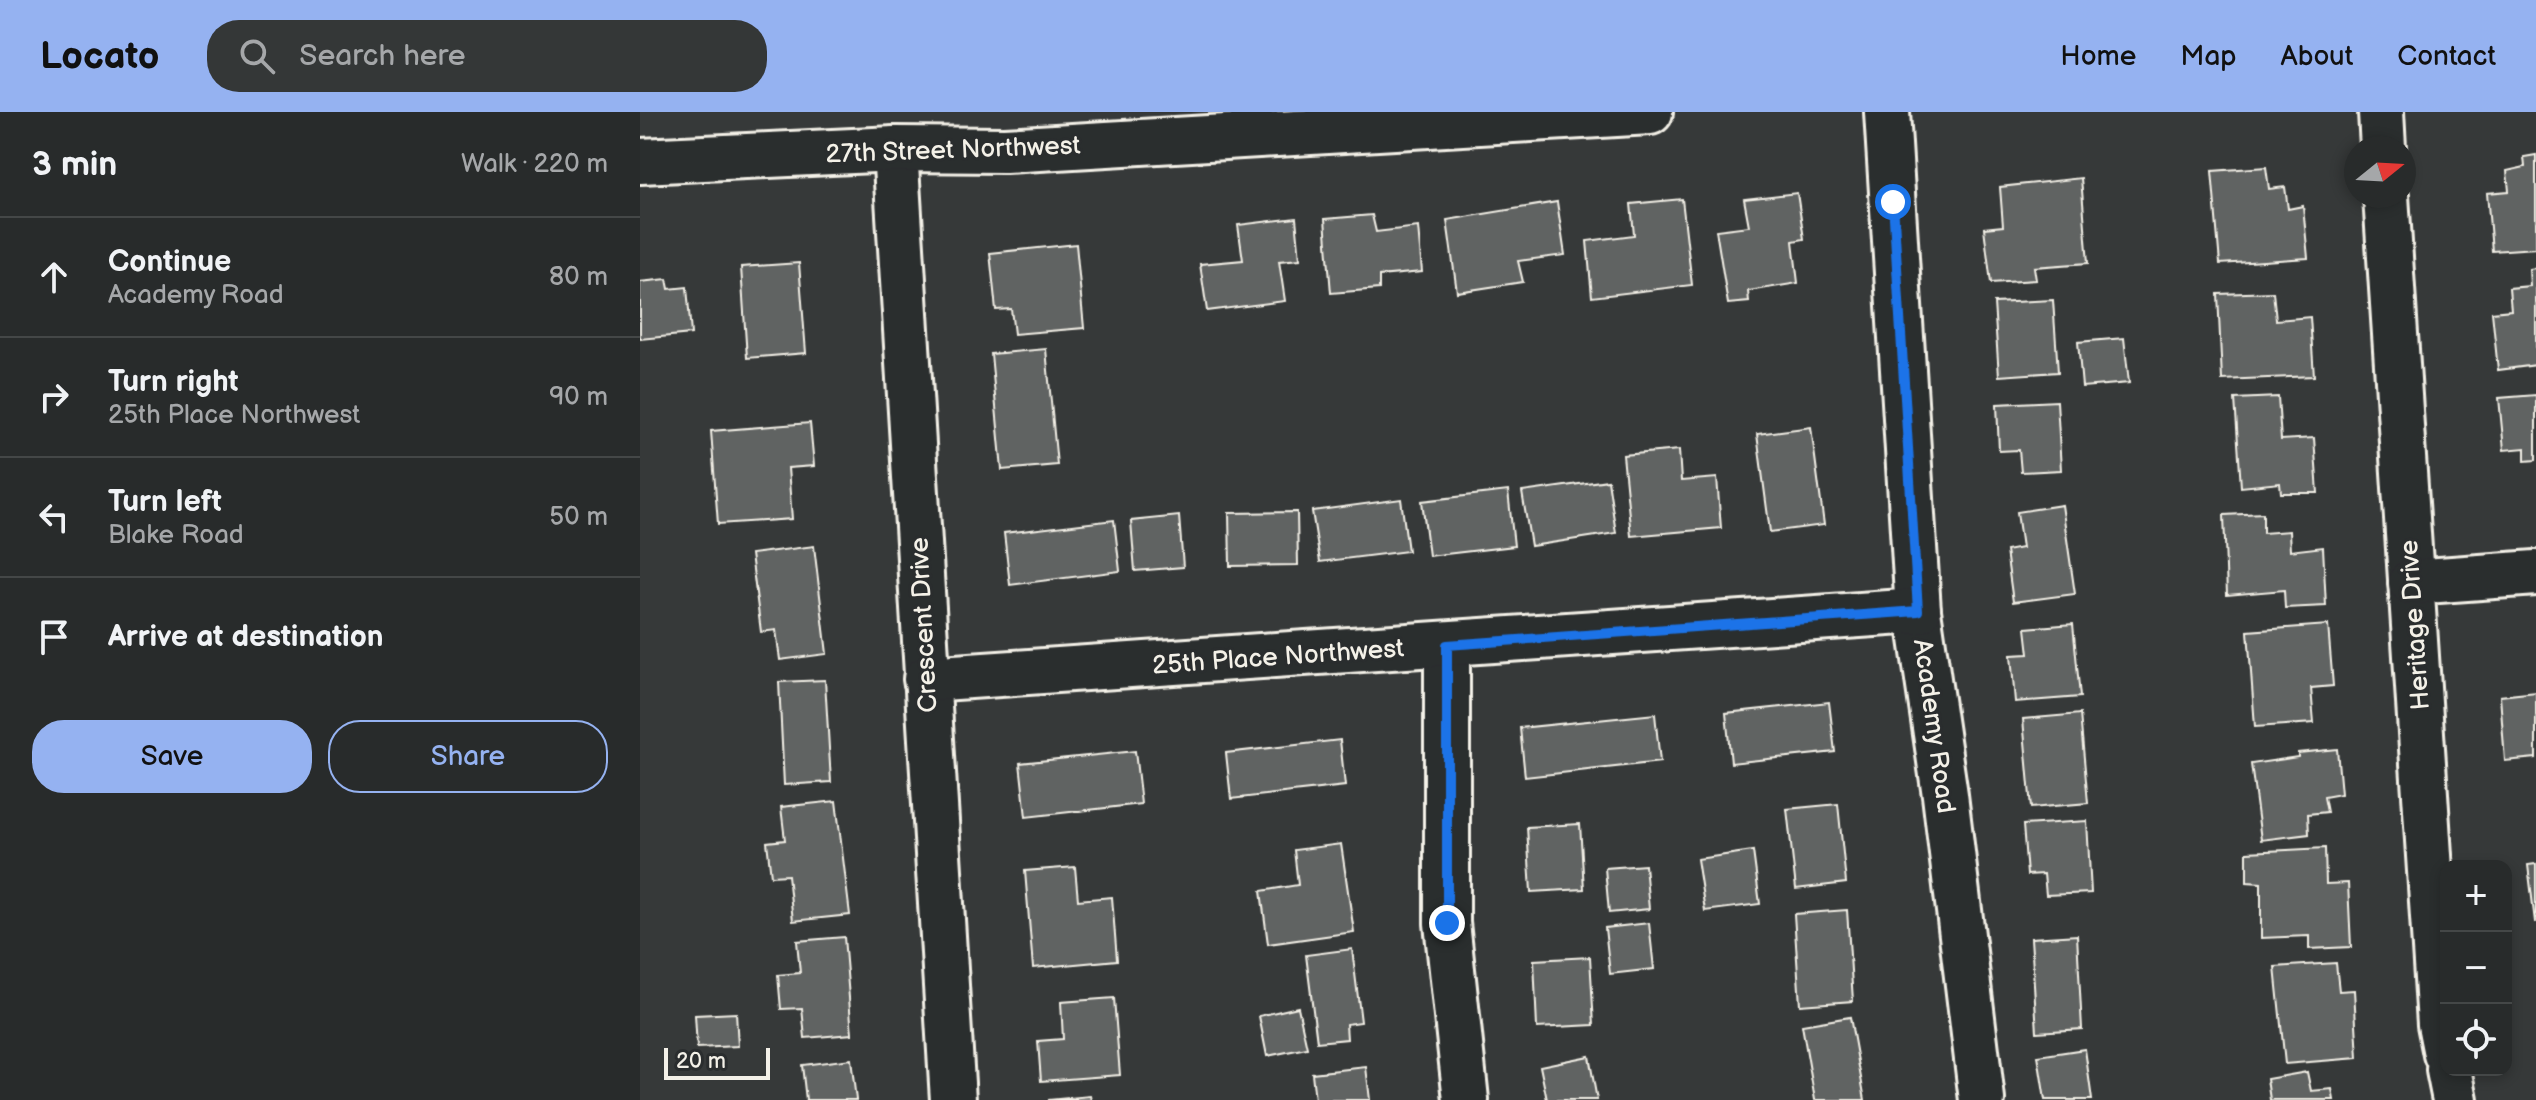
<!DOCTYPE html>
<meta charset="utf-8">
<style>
:root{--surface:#282b2b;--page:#343737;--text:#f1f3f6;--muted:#a5a7a9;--line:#444747;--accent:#95b2f1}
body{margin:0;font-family:"Balsamiq Sans",sans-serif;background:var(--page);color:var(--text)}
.controls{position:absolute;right:24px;bottom:24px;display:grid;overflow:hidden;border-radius:16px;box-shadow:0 4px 12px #0003}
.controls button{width:72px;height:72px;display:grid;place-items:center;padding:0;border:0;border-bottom:2px solid var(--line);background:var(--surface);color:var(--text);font:40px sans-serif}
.compass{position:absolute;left:1704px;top:24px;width:72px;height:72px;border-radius:50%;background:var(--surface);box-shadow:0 4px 12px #0003;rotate:72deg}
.scale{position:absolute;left:24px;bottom:20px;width:106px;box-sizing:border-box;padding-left:8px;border:4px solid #f4f1e8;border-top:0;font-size:22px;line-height:28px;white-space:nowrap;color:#f4f1e8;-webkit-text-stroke:6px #2a2d2e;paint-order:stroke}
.stop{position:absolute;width:24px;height:24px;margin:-18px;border:6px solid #1a73e8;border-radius:50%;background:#fff}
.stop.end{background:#1a73e8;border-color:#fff;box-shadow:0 2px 8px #0008}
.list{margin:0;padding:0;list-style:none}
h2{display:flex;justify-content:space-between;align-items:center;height:104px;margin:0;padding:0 32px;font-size:34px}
h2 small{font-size:26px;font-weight:400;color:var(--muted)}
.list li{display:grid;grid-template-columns:52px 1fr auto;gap:24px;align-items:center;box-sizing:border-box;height:120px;padding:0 32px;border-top:2px solid var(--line)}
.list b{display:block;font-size:30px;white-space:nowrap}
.list p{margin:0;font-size:26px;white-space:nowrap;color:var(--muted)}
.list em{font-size:26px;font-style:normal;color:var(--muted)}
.actions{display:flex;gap:16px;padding:24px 32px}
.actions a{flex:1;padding:18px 0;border:2px solid var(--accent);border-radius:32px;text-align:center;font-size:28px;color:var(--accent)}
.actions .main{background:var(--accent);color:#111}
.icon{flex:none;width:44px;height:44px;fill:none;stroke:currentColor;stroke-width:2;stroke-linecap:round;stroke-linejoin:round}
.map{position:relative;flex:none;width:1896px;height:988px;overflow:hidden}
header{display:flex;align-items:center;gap:48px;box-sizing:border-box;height:112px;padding:0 40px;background:var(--accent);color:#111}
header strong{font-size:38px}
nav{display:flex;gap:44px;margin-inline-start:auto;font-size:28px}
.search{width:560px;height:72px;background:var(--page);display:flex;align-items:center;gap:20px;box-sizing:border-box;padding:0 28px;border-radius:32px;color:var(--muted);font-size:30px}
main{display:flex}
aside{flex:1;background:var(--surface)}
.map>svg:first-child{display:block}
.building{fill:#616362;stroke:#f4f1e8;stroke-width:2}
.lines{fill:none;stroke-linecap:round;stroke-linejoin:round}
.minor-casing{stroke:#f4f1e8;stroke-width:50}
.minor{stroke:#2a2d2e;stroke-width:44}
.route{stroke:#1a73e8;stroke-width:10}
.labels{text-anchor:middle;stroke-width:6;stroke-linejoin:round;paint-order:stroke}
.street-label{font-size:26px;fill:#f4f1e8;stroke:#2a2d2e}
</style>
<header>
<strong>Locato</strong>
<div class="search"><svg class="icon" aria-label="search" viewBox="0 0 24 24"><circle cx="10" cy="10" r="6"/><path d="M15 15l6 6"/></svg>Search here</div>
<nav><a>Home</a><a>Map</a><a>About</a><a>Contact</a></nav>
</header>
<main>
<aside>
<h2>3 min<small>Walk · 220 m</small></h2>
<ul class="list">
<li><svg class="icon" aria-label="ahead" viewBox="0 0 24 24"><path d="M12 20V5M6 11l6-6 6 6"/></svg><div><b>Continue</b><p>Academy Road</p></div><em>80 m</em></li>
<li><svg class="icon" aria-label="right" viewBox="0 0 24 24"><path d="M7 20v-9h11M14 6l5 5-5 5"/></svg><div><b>Turn right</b><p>25th Place Northwest</p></div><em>90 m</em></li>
<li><svg class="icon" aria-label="left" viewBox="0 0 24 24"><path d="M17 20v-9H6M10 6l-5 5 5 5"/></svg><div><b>Turn left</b><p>Blake Road</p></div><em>50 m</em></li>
<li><svg class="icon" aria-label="arrive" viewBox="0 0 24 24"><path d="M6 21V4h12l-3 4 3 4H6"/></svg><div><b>Arrive at destination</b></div></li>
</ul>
<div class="actions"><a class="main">Save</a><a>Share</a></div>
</aside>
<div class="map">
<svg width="1896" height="988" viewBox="0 0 1896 988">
<rect width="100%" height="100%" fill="#363939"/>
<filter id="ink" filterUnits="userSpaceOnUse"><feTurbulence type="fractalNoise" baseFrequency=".0125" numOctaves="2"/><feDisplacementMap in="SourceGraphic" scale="16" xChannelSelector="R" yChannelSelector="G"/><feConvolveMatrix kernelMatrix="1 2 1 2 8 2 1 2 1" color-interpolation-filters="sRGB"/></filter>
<g filter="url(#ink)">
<!-- building -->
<g class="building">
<path d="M1896,43v93l-44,3 -5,-58 22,-2 -2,-20 18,-4 -1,-10z"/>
<path d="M1626,55l3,22 16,-2 3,22 15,-3 5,52 -88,6 -8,-93z"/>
<path d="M1441,66l7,85 -54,4 2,13 -45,3 -7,-55 19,-2 -3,-39z"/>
<path d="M1157,81l7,46 -11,2 5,42 -50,8 1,11 -21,2 -12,-74 33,-4 -5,-27z"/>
<path d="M1042,87l10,86 -100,12 -5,-56 47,-6 -3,-31z"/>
<path d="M917,90l8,53 -47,6 5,21 -66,10 -10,-72z"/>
<path d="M732,103l4,17 42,-5 4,45 -43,4v13l-48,4 -6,-74z"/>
<path d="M656,106l4,41 -21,2 6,40 -78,10 -7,-47 43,-4 -5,-35z"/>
<path d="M436,132l8,84 -70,6 -3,-25 -15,1 -6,-57z"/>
<path d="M159,151l7,90 -59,5 -6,-91z"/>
<path d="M1896,156v97l-38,5 -6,-58 19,-2 -2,-22 21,-2 -1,-17z"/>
<path d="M27,167l2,10 18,-2 4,47 -51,5v-57z"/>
<path d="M1633,180l3,28 34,-3 4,59 -92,4 -4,-86z"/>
<path d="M1413,188l5,72 -59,4 -5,-73z"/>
<path d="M1484,226l5,45 -47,4 -4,-45z"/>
<path d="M406,237l11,116 -55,5 -11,-116z"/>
<path d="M1896,283v65l-11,1v-13l-21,2 -5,-52z"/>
<path d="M1638,285l3,43 33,-2 4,55h-37l-1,-10 -39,4 -6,-88z"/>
<path d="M1417,289l4,69 -40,2 -2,-22 -20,1 -2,-47z"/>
<path d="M170,311l4,43 -26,2 4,51 -74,5 -7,-93z"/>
<path d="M1171,315l13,98 -54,7 -13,-98z"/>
<path d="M1039,338l2,31 36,-3 4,50 -90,8 -8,-81z"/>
<path d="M968,368l8,53 -85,13 -9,-54z"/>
<path d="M868,379l6,55 -85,10 -7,-55z"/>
<path d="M761,387l7,52 -88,11 -8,-51z"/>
<path d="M1422,393l13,89 -62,8 -7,-51 16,-3 -5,-36z"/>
<path d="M657,400l1,53 -68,1 -1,-53z"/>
<path d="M1623,401v20l26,-2 1,20 33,-4 3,59 -41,2 -1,-18 -57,5 -3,-80z"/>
<path d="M539,404l4,51 -48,4 -4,-50z"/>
<path d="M474,408l6,51 -110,14 -6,-52z"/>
<path d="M174,434l13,108 -47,6 -4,-30 -15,2 -10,-78z"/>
<path d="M1433,512l7,73 -65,5 -4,-47 18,-1 -3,-26z"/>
<path d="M1688,513l5,61 -22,2 3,35 -59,4 -7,-96z"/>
<path d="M185,568l6,102 -47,3 -5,-103z"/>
<path d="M1896,580v66l-31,3 -5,-65z"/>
<path d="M1189,590l6,50 -104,11 -5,-50z"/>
<path d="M1015,602l5,48 -135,15 -5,-49z"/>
<path d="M1440,602l8,89 -57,5 -8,-89z"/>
<path d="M700,628l5,46 -114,13 -5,-46z"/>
<path d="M1697,637l4,45 -17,3 3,15 -19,2 1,20 -48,6 -10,-76 47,-7v-4z"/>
<path d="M495,639l6,53 -115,13 -6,-54z"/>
<path d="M196,689l14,114 -57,6 -5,-46 -17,1 -4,-34 18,-2 -4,-33z"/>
<path d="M1198,692l8,79 -50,6 -9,-80z"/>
<path d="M1447,709l4,72 -45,2 -2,-21 -17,1 -4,-50z"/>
<path d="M940,712l4,65 -53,3 -4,-65z"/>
<path d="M701,732l13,88 -86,12 -7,-53 37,-6 -4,-35z"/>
<path d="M1685,736l1,36 22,-1 3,64 -42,2v-13l-48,2v-55l-14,-1v-30z"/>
<path d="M1113,739l7,53 -55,7 -8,-52z"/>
<path d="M1896,752v58h-1l-7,-57z"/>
<path d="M1005,753l4,44 -40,4 -4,-45z"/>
<path d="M435,755l3,33 34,-3 5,63 -84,8 -8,-97z"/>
<path d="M1207,798l6,91 -53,4 -6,-91z"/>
<path d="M1009,811l5,46 -44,5 -5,-46z"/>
<path d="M1437,823l5,94 -45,3 -6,-94z"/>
<path d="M204,825l8,97 -47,4 -3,-30 -21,1 -3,-34 22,-2 -3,-32z"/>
<path d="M712,837l9,73 -15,2 1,15 -30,3 -11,-87z"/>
<path d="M950,845l4,68 -57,3 -3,-68z"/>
<path d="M1696,851l3,28 15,-1 4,68 -73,6 -10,-97z"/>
<path d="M474,886l6,77 -79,6 -3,-40 25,-2 -2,-37z"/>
<path d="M658,895l9,41 -40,8 -8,-40z"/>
<path d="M96,901l2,33 -41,2 -2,-33z"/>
<path d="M1210,905l15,83h-50l-13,-75z"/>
<path d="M1445,937l7,51h-47l-7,-44z"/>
<path d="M949,944l8,44h-50l-7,-34z"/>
<path d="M211,947l5,41h-50l-4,-35z"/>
<path d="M726,955l4,33h-55l-3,-27z"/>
<path d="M1667,960l4,19 21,-2 2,11h-64l-3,-21z"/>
<path d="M450,984l1,4h-43z"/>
</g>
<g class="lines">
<defs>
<g id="minor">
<path d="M1247,0l31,499 27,184 37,305"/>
<path d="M1741,0l2,36"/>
<path d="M255,37l58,951"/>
<path d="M0,49l255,-12 110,1 645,-38"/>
<path d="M1746,84l54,828 6,30"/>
<path d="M1771,470l125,-9"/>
<path d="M807,533v278l19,177"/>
<path d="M286,567l992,-68"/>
<path d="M1809,958l6,30"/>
</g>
</defs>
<!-- minor casing -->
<use href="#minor" class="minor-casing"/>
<!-- minor -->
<use href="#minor" class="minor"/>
</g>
</g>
<g class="lines" filter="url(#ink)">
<!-- route -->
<path class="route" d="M807,811v-278l471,-34 -25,-409"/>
</g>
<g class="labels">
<!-- street labels -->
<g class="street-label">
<text transform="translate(313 37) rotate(-2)" y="9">27th Street Northwest</text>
<text transform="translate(283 513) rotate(-93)" y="9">Crescent Drive</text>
<text transform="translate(1774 513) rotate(-94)" y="9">Heritage Drive</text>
<text transform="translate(638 544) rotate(-4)" y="9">25th Place Northwest</text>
<text transform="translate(1295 614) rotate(82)" y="9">Academy Road</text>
</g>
</g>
</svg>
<div class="controls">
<button>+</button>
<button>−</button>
<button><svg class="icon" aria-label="locate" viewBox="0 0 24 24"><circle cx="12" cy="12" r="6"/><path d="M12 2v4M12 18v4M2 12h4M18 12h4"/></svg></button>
</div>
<svg class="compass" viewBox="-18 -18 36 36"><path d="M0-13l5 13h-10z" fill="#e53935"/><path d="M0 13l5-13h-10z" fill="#a5a7a9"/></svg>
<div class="scale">20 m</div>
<div class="stop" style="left:1253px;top:90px"></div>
<div class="stop end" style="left:807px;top:811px"></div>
</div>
</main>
